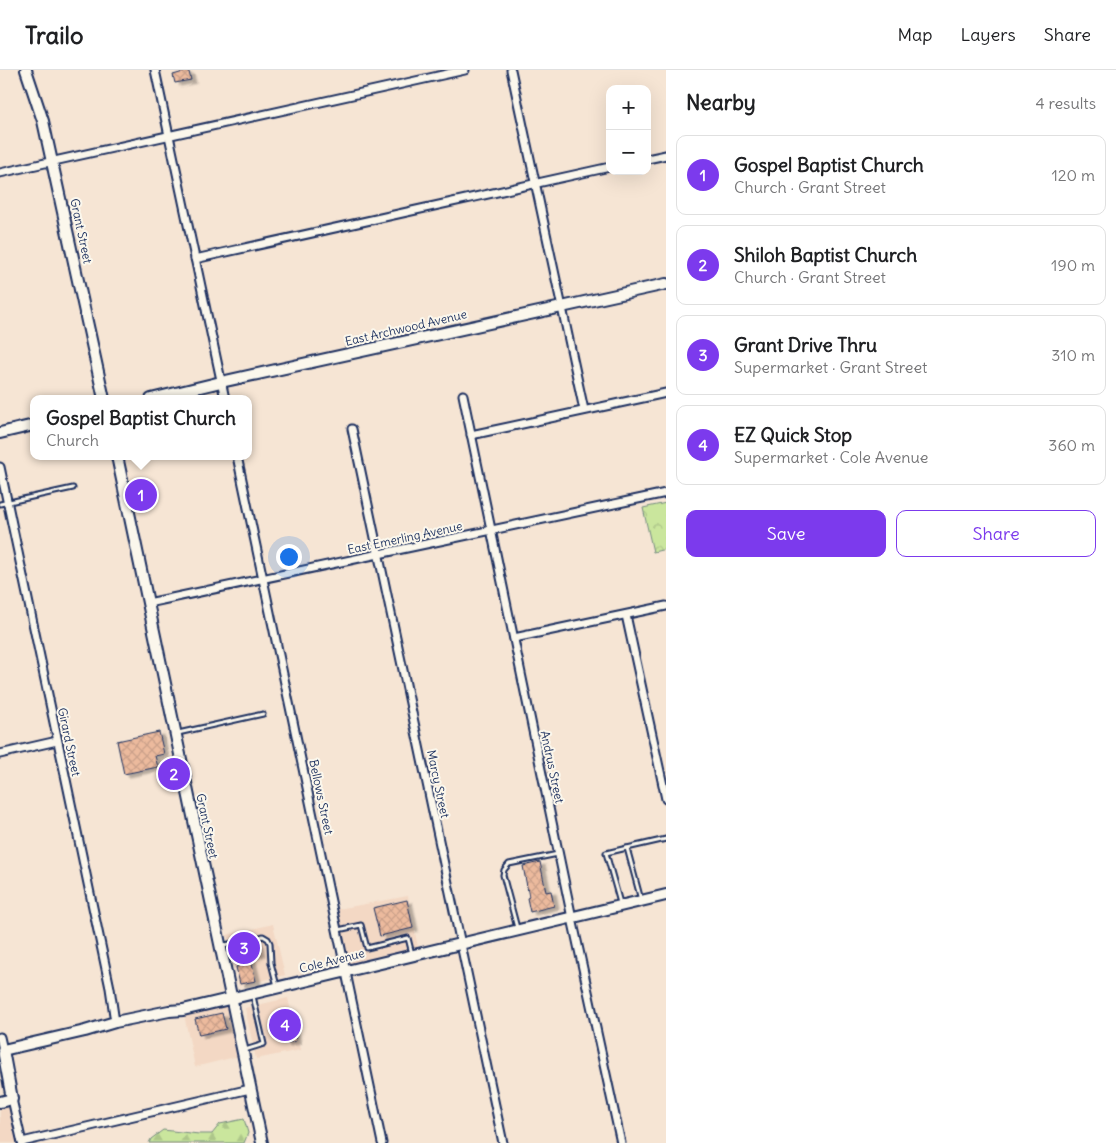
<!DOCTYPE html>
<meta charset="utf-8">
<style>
:root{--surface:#fff;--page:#f6f6f6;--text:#202124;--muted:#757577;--line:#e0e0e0;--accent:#7c3aed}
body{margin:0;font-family:Delius,sans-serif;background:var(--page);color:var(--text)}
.controls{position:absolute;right:15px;top:15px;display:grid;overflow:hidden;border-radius:10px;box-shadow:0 5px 20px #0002}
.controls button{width:45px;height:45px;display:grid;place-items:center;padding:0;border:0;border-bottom:1px solid var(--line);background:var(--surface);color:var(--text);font:25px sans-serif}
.you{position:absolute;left:288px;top:486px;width:18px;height:18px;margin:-12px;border:4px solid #fff;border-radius:50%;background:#1a73e8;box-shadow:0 0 0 8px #1a73e833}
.badge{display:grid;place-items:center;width:32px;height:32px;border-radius:50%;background:var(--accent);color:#fff;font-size:16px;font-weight:700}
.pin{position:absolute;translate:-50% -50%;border:2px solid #fff;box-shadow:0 1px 5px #0006}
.popup{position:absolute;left:30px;top:325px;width:222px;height:65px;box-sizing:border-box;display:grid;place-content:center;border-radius:10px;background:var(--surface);filter:drop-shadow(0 1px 4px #0005);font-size:16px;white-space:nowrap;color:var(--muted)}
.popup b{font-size:19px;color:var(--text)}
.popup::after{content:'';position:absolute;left:50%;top:100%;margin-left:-10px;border:10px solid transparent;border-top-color:var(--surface)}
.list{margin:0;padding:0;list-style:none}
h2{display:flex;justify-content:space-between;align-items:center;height:65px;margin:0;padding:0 20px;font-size:21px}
h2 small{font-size:16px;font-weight:400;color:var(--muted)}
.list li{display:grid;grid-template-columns:32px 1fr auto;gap:15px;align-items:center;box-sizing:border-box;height:80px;margin:0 10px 10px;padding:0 10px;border:1px solid var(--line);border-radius:10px}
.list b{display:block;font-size:19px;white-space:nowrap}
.list p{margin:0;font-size:16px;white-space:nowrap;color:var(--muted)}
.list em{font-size:16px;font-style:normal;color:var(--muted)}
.actions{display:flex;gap:10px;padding:15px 20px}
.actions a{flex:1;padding:11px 0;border:1px solid var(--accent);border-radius:10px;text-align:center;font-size:18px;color:var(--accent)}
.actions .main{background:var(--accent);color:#fff}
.map{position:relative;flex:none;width:666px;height:1073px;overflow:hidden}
header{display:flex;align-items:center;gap:30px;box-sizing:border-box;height:70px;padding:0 25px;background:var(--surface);border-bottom:1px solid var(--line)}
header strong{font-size:24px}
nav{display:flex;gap:28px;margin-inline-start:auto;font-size:18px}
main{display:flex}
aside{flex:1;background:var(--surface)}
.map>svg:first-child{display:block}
.built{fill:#f3d8c4}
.forest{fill:url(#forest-firs);stroke:#728a7e}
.park{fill:url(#park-crowns);stroke:#728a7e}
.building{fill:url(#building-cross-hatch);stroke:#1b2f5e;filter:url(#shadow)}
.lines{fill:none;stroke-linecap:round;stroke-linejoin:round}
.lane-casing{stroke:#1b2f5e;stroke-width:7}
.street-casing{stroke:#1b2f5e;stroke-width:11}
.secondary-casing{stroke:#1b2f5e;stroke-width:14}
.lane{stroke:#fbf7ec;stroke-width:3}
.street{stroke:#fbf7ec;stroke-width:7}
.secondary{stroke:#fbf7ec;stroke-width:10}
.labels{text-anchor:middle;stroke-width:4;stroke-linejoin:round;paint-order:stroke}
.street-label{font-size:12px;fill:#1b2f5e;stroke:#fbf7ec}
</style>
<header>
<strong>Trailo</strong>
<nav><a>Map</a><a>Layers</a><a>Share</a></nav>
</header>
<main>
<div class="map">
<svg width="666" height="1073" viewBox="0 0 666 1073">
<defs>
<pattern id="forest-firs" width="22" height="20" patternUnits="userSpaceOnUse" patternTransform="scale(1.25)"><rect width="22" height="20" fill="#cae69d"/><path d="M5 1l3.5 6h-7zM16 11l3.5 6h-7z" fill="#adc68a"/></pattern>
<pattern id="park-crowns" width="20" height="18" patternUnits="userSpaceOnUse" patternTransform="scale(1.25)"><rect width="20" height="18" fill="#cae69d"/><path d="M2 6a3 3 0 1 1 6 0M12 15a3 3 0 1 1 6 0" fill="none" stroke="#adc68a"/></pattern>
<pattern id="building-cross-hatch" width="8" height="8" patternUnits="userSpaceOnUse" patternTransform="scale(1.25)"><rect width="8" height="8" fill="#ecba9d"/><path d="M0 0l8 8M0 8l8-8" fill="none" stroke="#caa08a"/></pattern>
<filter id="shadow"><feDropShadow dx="5" dy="3" stdDeviation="1" flood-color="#0004"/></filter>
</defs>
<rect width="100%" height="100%" fill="#f6e5d4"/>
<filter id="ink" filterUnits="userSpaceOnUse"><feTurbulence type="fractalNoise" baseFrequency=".02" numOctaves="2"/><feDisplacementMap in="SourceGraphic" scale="10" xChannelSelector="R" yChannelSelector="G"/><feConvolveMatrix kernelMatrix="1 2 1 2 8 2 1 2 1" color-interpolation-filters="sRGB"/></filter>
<g filter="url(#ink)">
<!-- built -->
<g class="built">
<path d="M408,826l11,57 -73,19 -13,-62z"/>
<path d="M273,854l12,51 -46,11 -12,-51z"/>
<path d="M231,928l12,57 -48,12 -12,-57z"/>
<path d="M288,928l12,52 -44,9 -11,-51z"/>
<path d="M12,1029l10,44h-22v-41z"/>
</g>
<!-- forest -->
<path class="forest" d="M244,1049l4,14 -4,10h-95l2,-4 12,-9 36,4h13l8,-10z"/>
<!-- park -->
<path class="park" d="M666,433v46l-13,3 -10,-44z"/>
<!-- building -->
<g class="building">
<path d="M187,1l2,1 2,8 -16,3 -2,-8z"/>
<path d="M159,662l5,22 -9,2 3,11 -34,7 -7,-33z"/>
<path d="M540,792l6,30 5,-1 3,15 -24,6 -3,-14 2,-1 -6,-31z"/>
<path d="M407,830l6,28 -33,8 -7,-28z"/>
<path d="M256,864l-2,5 1,2h2l3,12 -10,3 6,25 -16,3 -4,-17 3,-1 -5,-20 2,-3 -1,-3h-2z"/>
<path d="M290,940l6,31 -11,2 -7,-30z"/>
<path d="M222,943l4,16 -27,6 -4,-16z"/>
</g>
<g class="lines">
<defs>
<g id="lane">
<path d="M0,434l73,-16"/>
<path d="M178,663l85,-19"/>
<path d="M641,830l-14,-52 39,-9"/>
<path d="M620,833l-14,-50 21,-5"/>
<path d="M517,858l-14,-53 1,-5 5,-6 49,-10"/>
<path d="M338,860l23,-5 6,23 41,-10 4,16"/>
<path d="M257,868l6,-2 5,3 2,4 1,20 6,23"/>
<path d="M222,876l11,-3"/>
<path d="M245,980l19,-6 -11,-48"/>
</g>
<g id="street">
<path d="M155,0l70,329"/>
<path d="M511,0l73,340"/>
<path d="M647,89l19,-4"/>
<path d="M0,103l465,-103"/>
<path d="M195,189l415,-92"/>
<path d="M463,325l109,523 49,225"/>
<path d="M352,359l151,714"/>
<path d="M471,365l195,-42"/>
<path d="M237,386l145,687"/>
<path d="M0,397l110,521 5,34"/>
<path d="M148,533l518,-110"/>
<path d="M626,545l40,184"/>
<path d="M514,568l152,-32"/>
<path d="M0,684l57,-13"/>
<path d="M0,967l3,13"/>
<path d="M12,1029l10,44"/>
<path d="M22,1072l228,-53"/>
</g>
<g id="secondary">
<path d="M26,0l17,51 61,278"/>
<path d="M151,329l70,-17 445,-98"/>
<path d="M0,363l34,-8"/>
<path d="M117,386l145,687"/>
<path d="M0,1032l12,-3 -9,-49 82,-19 30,-9 54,-11 14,-1 483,-115"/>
</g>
</defs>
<!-- lane casing -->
<use href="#lane" class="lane-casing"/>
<!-- street casing -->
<use href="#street" class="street-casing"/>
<!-- secondary casing -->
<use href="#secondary" class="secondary-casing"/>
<!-- lane -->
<use href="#lane" class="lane"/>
<!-- street -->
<use href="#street" class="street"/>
<!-- secondary -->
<use href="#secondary" class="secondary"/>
</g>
</g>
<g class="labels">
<!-- street labels -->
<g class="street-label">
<text transform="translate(81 161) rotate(78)" y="4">Grant Street</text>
<text transform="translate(406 258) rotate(-13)" y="4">East Archwood Avenue</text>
<text transform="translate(405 468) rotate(-12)" y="4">East Emerling Avenue</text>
<text transform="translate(69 672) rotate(78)" y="4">Girard Street</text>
<text transform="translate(552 697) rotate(78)" y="4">Andrus Street</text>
<text transform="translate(438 714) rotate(78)" y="4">Marcy Street</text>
<text transform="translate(321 727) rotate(78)" y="4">Bellows Street</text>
<text transform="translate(207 756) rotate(78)" y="4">Grant Street</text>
<text transform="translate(332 891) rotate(-14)" y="4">Cole Avenue</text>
</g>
</g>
</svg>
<div class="controls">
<button>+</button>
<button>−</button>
</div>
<div class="you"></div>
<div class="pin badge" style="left:141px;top:425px">1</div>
<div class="popup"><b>Gospel Baptist Church</b>Church</div>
<div class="pin badge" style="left:174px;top:704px">2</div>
<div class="pin badge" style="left:244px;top:878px">3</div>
<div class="pin badge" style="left:285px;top:955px">4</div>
</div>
<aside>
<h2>Nearby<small>4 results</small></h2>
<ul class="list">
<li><span class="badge">1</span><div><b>Gospel Baptist Church</b><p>Church · Grant Street</p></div><em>120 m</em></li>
<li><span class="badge">2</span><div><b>Shiloh Baptist Church</b><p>Church · Grant Street</p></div><em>190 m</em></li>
<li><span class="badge">3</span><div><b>Grant Drive Thru</b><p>Supermarket · Grant Street</p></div><em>310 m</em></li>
<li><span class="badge">4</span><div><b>EZ Quick Stop</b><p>Supermarket · Cole Avenue</p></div><em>360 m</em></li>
</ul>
<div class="actions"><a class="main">Save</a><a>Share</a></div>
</aside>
</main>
